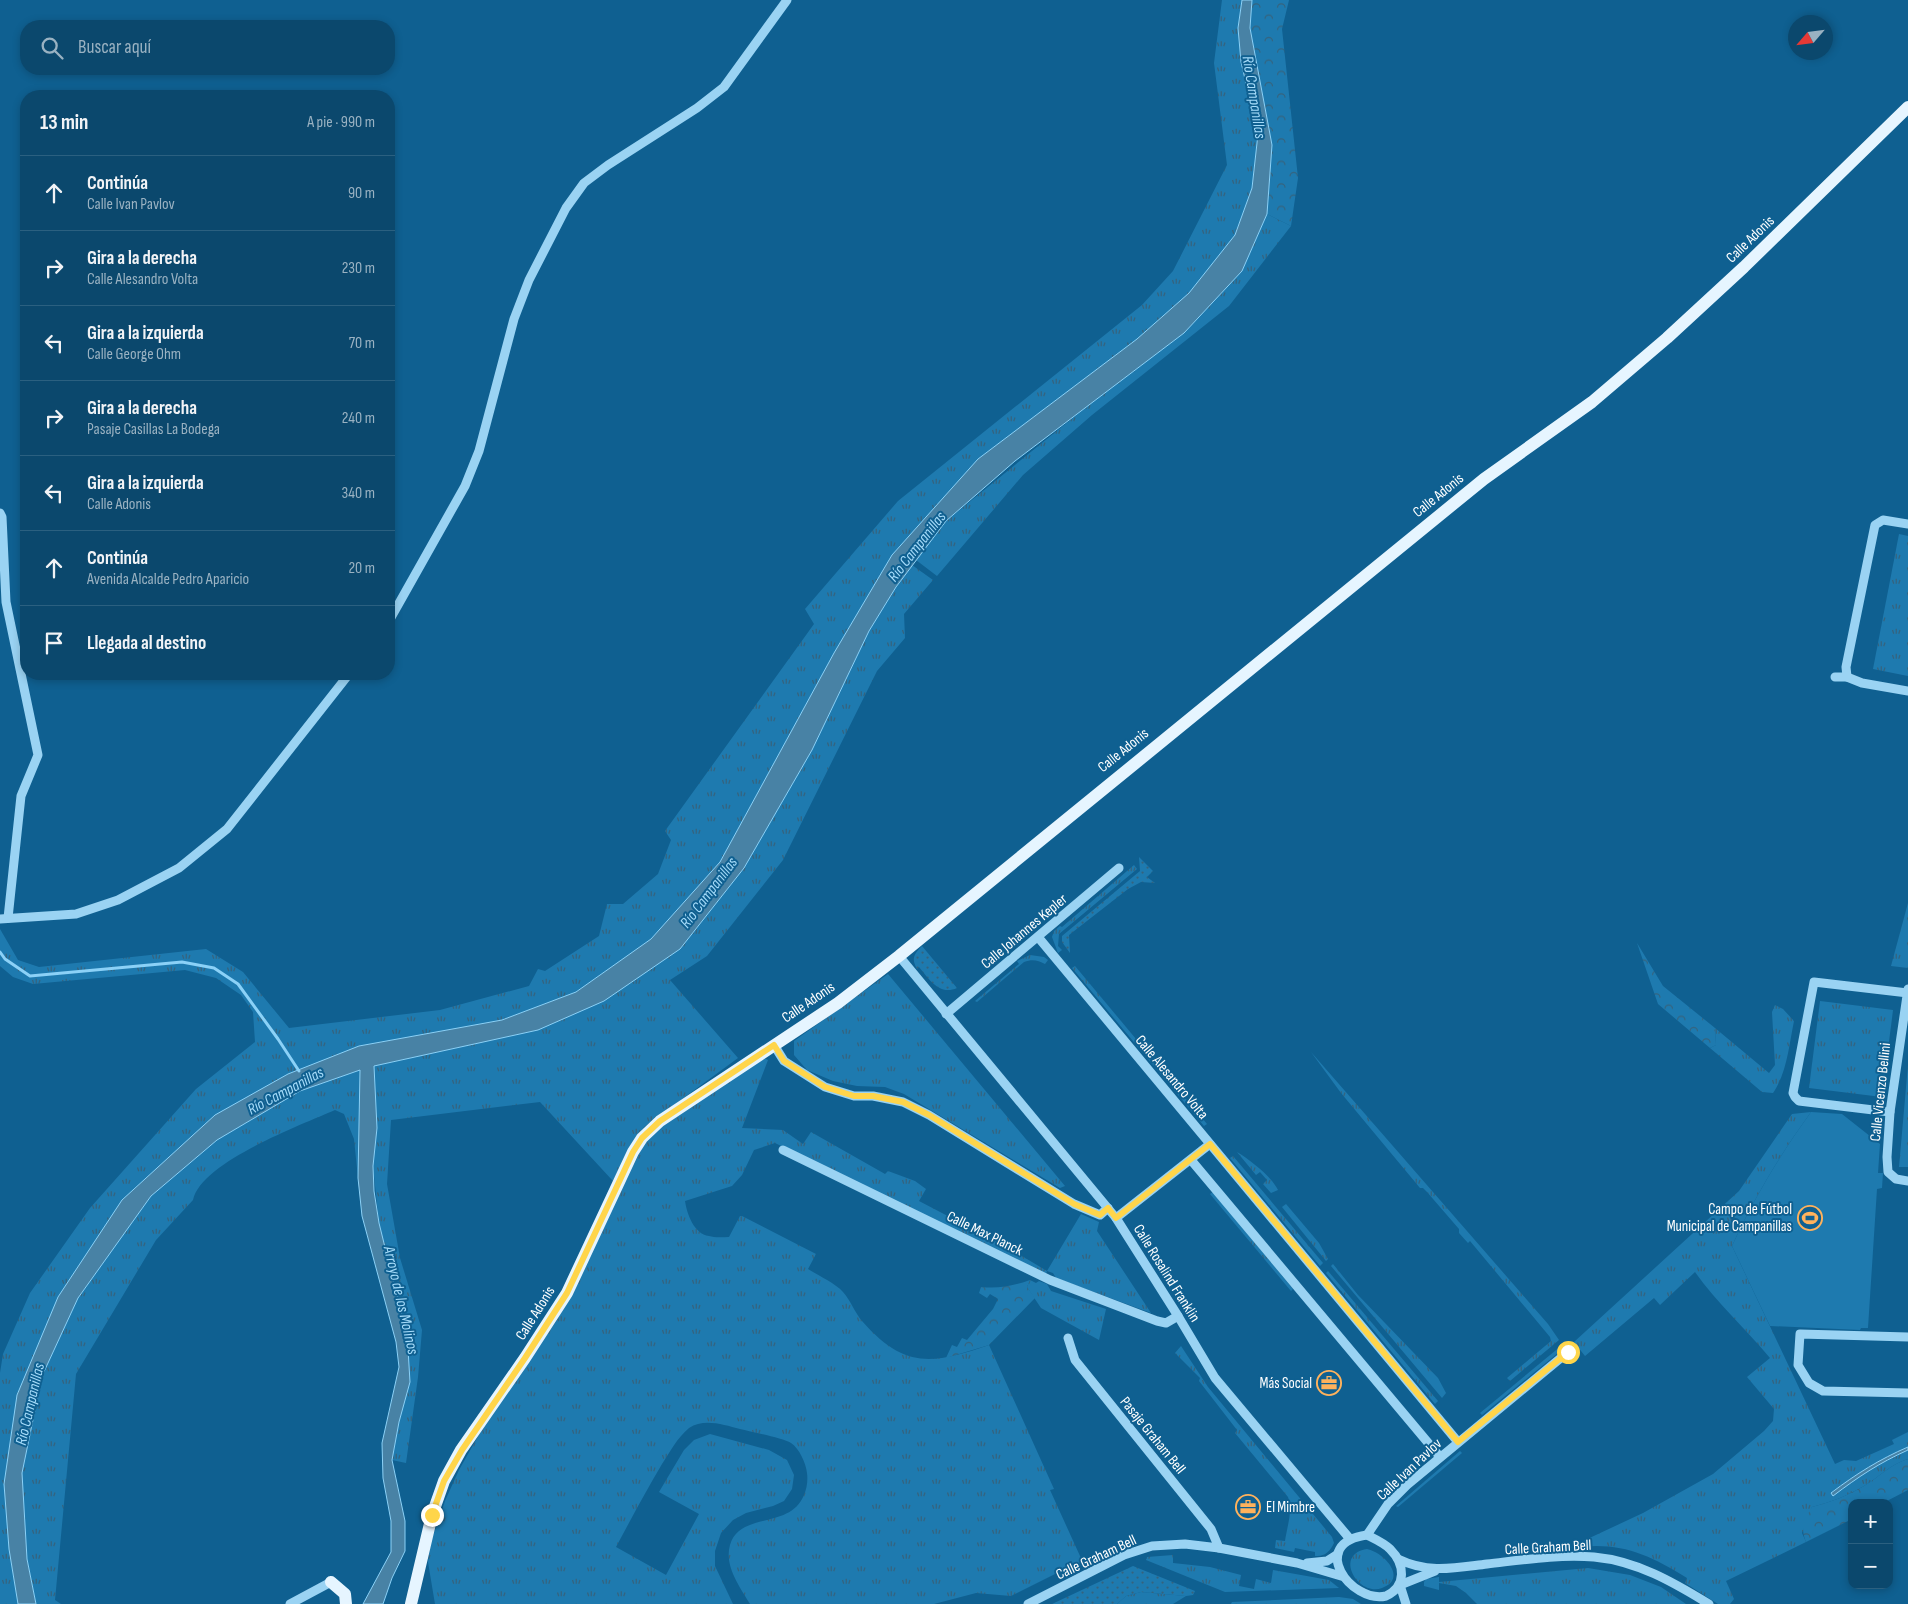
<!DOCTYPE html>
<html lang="es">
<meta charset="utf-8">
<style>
:root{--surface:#0b486d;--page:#144f72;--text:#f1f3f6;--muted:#9ab2c2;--line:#2b6080}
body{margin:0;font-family:"Sofia Sans Condensed",sans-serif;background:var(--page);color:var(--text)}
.controls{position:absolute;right:15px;bottom:15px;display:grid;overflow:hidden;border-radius:10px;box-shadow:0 2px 8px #0003}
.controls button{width:45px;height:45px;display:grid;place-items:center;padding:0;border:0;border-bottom:1px solid var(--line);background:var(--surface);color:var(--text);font:25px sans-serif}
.compass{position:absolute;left:1788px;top:15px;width:45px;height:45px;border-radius:50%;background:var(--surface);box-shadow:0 2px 8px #0003;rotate:242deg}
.stop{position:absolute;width:15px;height:15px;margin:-11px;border:4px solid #ffd54a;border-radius:50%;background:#fff}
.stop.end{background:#ffd54a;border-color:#fff;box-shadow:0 1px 5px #0008}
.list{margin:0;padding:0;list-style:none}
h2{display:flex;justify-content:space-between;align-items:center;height:65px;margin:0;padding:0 20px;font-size:21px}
h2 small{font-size:16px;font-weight:400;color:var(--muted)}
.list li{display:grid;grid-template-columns:32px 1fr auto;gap:15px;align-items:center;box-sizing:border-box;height:75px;padding:0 20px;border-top:1px solid var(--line)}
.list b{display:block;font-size:19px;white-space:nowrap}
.list p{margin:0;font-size:16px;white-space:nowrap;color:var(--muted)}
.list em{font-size:16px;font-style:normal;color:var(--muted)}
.icon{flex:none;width:28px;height:28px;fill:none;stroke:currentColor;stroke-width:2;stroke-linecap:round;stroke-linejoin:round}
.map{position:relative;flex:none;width:1908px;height:1604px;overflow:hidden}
.search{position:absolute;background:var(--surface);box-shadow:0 2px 8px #0003;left:20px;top:20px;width:375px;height:55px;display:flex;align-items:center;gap:12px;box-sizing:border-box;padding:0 18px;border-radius:20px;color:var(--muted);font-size:19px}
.panel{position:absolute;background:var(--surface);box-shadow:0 2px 8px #0003;left:20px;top:90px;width:375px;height:590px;border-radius:20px}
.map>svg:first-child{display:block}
.grass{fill:url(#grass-tufts)}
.forest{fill:url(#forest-crowns)}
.park{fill:url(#park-dots)}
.pitch{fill:#1e7aaf}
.water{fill:#4882a5;stroke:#8bd1f7}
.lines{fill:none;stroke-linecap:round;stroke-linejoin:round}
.stream{stroke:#8bd1f7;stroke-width:3}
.minor{stroke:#9ad3f3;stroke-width:9}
.major{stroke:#e6f5ff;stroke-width:12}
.route{stroke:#ffd54a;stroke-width:6}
.labels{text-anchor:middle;stroke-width:4;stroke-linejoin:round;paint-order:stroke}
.street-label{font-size:15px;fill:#fff;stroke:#0f6091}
.poi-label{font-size:15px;fill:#fff;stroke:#0f6091;text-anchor:end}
.water-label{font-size:16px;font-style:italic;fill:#a6dcfa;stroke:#0f6091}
</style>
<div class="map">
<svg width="1908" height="1604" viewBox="0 0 1908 1604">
<defs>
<pattern id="grass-tufts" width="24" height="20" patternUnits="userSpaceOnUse" patternTransform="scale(1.25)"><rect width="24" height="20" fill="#1e7aaf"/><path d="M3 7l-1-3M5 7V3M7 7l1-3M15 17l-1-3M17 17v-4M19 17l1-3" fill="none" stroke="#35637e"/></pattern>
<pattern id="forest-crowns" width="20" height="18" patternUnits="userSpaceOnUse" patternTransform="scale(1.25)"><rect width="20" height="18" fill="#1e7aaf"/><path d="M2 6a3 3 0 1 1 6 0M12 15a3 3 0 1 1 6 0" fill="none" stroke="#35637e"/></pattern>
<pattern id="park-dots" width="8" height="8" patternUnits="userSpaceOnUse" patternTransform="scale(1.25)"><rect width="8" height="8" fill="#1e7aaf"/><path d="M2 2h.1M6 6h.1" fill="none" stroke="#35637e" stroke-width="1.8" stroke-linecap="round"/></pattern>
</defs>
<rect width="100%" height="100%" fill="#0f6091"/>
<!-- grass -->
<g class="grass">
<path d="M1222,0h20l-4,28 3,34 17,72 -6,54 -17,47 -46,58 -52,46 -159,120 -86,96 -58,98 -114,209 -69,77 -75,53 -74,28 -143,26 -237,154 -105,195 -8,154 9,55h-18v-231l3,-19 27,-61 60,-85 106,-119 59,-47 -2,-30 -12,-17 -25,-17 -31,-8 -152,14 -20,-7 -13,-11v-37l18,31 21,7 167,-18 37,23 46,56 151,-18 89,-24 9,-17 7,2 54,-35 8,-32h16l35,-30 13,-34 -6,-9 149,-207 -9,-15 93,-108 244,-196 31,-34 54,-106 -13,-102z"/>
<path d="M1267,214l24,12 -62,80 -137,109 -69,60 -86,101 -21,-16 30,-39 134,-109 104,-79 58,-62z"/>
<path d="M1899,534l9,2v140l-35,-7z"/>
<path d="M912,565l21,15 -29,34 1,24 -28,33 -94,189 -76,96 -37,24 68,78 -94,69 -17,26 -14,28 -73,-79 -149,18 -4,64 13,74 22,72 -4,47 -12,86 -14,-3 7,-38 3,-106 -23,-93 -6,-57 4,-38 -3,-62 164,-36 142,-81 64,-81 68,-118 57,-119 27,-44z"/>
<path d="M1134,865l3,4 -78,65 -1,12 4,4 -4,3 -6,-16 2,-6 6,-5 2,1z"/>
<path d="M1908,903v65l-17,-2z"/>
<path d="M1030,955l14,2 4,3 -3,4c-7,-4 -13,-5 -21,-2l-47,40 -2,-1 44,-37 -2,-3z"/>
<path d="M1075,966l132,158 -3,2 -132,-158z"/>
<path d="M888,974l177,212 -5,2 -156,-94 -19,-7 -28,-1 -24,-5 -26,-11 -13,-15v-14z"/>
<path d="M1820,1001l73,9 -11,87 -73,-9z"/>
<path d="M1775,1005l8,4 11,12c-5,24 -7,52 -21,72l-11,-1 -52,-44 6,-3 -1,-17 54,45 6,-8 -3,-53z"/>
<path d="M1311,1052l237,272 11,16 -49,41 -3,-3 44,-37 -1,-4 -80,-96 -2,2 -9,-10v-4l-32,-37 -4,-4h-3l-79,-95z"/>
<path d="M764,1058l4,2 -26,68 41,2 20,14 8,-12 74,42 3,-3 27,10 11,8 -7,12 88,46 40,24 34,-57 18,8 -2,9 54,82 -95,-35 -3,-5 -6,-2 -1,3 -271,-131 -21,7 -12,25 -10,11 -47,15c2,13 9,33 24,35 6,2 14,1 20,1l11,-21h2l74,38 -8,15c11,7 27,14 35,23 8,9 12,21 19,29 43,49 71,43 127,24l65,144 -4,1 35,77 -10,-3 -64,32 -35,-3 -42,11h-184c-10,-17 -26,-38 -20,-59 10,-34 60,-15 74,-50 3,-7 4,-15 3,-22 -1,-10 -8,-25 -16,-30 -8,-5 -39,-11 -51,-14 -16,-4 -36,-11 -51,-1 -12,10 -19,24 -27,36 -16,27 -31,55 -46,83l50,28 33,-61 -40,-22 25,-42 10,-10 16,-6 59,16 18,10 7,15 -2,14 -8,12 -11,5 -27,7 -13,7 -12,13 -6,18v15l18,38h-298l-7,-42 3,-20 14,-41 14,-31 30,-53 68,-97 88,-178 20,-19z"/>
<path d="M1908,1065v102h-9z"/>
<path d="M360,1070l-2,108 -4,-39 -10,-25 -9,-4c-34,15 -134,52 -142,90l-37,40 -80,134 -21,226 6,4h-25l-9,-45 -5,-86 20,-97 36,-78 73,-102 66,-56 83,-49z"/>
<path d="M1811,1112c-31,43 -57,86 -79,134l103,218 9,-4 12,1 38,-17 -2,-4 16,-8v15c-29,13 -51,26 -77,46l2,2c25,-19 47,-32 75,-45v9c-17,5 -29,18 -44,27 -17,10 -33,16 -52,21l-10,26 4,9 -80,39 8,18 -4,5h-12l-33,-21 2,-5c-42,-26 -71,-38 -121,-29l77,-36 70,-39 51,-43 9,-10 1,-12 -27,-32 23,-19c-24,-29 -53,-55 -75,-86l-35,33 -6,-7 -69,58 -11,-14 165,-151 53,-77z"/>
<path d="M1237,1152c13,8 34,24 41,38l-7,3 -8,-9 4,-4 -7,-8 -4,3z"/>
<path d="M1233,1156l90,107 -3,3 -90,-108z"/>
<path d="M1213,1192l80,97 -2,2 -81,-97z"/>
<path d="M1286,1204l33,39 9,16 -2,2 -44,-54z"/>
<path d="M1333,1264l25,31 80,83 8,15 -4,5 -111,-132z"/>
<path d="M1328,1271l110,130 -3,3 -109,-131z"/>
<path d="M1030,1280l6,3 3,-2 8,3 4,7 55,18 -7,31 -58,-32 -14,-21z"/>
<path d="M1181,1346l27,41 124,150 2,6c-4,8 -9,14 -19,13v-4l-20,-4 -1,4 -19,-4 1,-8 9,1c2,-14 8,-30 3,-44l-53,-64 2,-3 -38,-49 1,-3 -25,-25z"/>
<path d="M1561,1346l-3,7 -76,62 -2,-2z"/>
<path d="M1460,1451l2,2 -64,54 -2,-1z"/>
<path d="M1367,1549c18,4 41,30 15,39 -24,9 -49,-34 -15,-39z"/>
<path d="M1173,1555v8l37,4 31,8 -2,11 15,3 2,-10 15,4 2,-13 56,10 10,8 -114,4 -79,-32 1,-3z"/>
<path d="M1588,1568l42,7 31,12 25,17h-209l-11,-11 -10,-7 -17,-3v7l-15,-4v-4l2,-3 13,-2v5z"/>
<path d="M1141,1592l45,4 -13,8h-56l9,-8z"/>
<path d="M1339,1597l14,2 8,5h-130l1,-2z"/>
</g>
<!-- forest -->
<g class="forest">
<path d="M1252,0h37l-7,29 16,149 -7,48 -24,-12 5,-69 -22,-117z"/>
<path d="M1637,943l26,43 52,42 1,17 -6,3 -52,-44z"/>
<path d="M1030,1280l-3,7 8,11 -46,47 -43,13 6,-13 5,2 5,-9 5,2 26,-31 5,-10 -8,-5 -3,4 -8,-5 2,-6c18,2 32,-1 49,-7z"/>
<path d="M1908,1459v31l-25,13h-31v16l-46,23c-6,-15 -2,-22 6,-35 19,-5 35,-11 52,-21 15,-9 27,-22 44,-27z"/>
</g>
<!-- park -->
<g class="park">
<path d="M1139,857l14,14 -6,6 8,6 -14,-1 -13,7 -59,46 1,18 -8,-11v-6l78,-65z"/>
<path d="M922,946l35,42c-18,8 -28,-9 -38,-21l-2,2c-6,-11 -3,-15 5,-23z"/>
<path d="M1133,1566l62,25 -2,4 -7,1 -45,-4 -15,4 -9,8h-65z"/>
</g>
<!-- pitch -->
<path class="pitch" d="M1811,1112l31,2 38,30 -2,29h5l-1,15 -5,1 -9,139h-7l-1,2 -90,-4 -38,-80c22,-48 48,-91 79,-134z"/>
<!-- water -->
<g class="water">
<path d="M1242,0h10l-2,28 22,117 -5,69 -25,57 -58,62 -169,128 -69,60 -50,66 -27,44 -57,119 -68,118 -64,81 -76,52 -66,29 -164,36 3,62 -4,38 1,25 5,32 23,93 6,33 2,33 -11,40 -7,38 13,61v30l-13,27 -9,26h-20l28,-52v-31l-8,-43 -1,-35 17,-76 -3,-25 -34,-126 -4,-38 2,-108 -60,21 -83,49 -66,56 -73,102 -36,78 -20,97 5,86 9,45h-18l-9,-55 -5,-65 13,-89 41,-98 64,-97 93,-85 73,-41 71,-28 143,-26 74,-28 75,-53 69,-77 114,-209 58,-98 86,-96 159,-120 52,-46 46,-58 17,-47 6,-54 -17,-72 -3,-34z"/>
<path d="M1908,1447v3c-29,13 -50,27 -75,46l-2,-3c25,-19 49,-34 77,-46z"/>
</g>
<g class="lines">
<!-- stream -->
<path class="stream" d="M0,952l5,7 25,17 152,-14 32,6 24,16 40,55 21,32"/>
<!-- minor -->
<g class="minor">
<path d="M0,513l2,4 4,85 32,153 -17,41 -13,122"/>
<path d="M389,621l76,-135 14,-35 35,-132 15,-39 37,-72 18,-25 24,-18 89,-57 27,-21 63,-87"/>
<path d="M1835,677h12l15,6 46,8"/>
<path d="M1847,677l-1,-10 29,-142 8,-5 25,4"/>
<path d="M0,919l76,-5 42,-14 61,-32 48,-39 122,-155"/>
<path d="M1038,937l420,505"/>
<path d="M899,956l217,262 62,98 37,62 135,161"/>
<path d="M1908,989l-18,123 -3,45 1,15 8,7 12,2"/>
<path d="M946,1014l173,-146"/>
<path d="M774,1045l10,16 41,26 29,9h19l30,6 26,13 145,89 26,11 8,-7"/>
<path d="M1890,1112l-91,-11 -4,-4 -2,-4 21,-111 94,11"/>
<path d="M783,1150l267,130 107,41 9,2 12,-7"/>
<path d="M1191,1160l249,297"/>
<path d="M1116,1218l94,-74"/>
<path d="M1908,1337l-108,-3 -2,31 11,18 14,8 85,2"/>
<path d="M1068,1338l7,22 136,169 8,19"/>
<path d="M1367,1535l21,-31 19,-19 161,-133"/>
<path d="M1367,1535c8,4 17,8 23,14 15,15 17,37 -4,47 -35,8 -79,-53 -19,-61z"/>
<path d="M1398,1559c31,15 56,9 89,5 35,-4 72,-10 107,-7 43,4 79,25 115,47"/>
<path d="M1307,1563l20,-2 11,-7"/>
<path d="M290,1604l41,-22"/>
<path d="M1028,1604l96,-49 28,-9 33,-2 34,4 78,15 44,13"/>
<path d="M1406,1604l-6,-19 35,-14"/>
</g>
<!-- major -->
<g class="major">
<path d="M331,1582l14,12 1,10"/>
<path d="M411,1604l21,-89 12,-34 17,-31 64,-92 42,-65 66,-141 9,-14 18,-17 178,-118 61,-47 585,-477 108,-77 75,-64 77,-71 164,-160"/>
</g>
</g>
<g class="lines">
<!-- route -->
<path class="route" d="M432,1515l12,-34 18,-31 63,-92 42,-65 66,-141 9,-14 18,-17 114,-76 10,16 41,26 29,9h19l30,6 26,13 145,89 26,11 8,-7 8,10 94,-74 248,298 110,-90"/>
</g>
<!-- icons -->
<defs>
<symbol id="stadium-ring" viewBox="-11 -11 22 22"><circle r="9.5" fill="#0f6091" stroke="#ffb25c" stroke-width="1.5"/><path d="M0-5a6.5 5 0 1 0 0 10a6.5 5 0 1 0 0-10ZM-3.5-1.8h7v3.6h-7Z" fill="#ffb25c"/></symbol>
<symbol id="office-ring" viewBox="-11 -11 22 22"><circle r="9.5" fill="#0f6091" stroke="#ffb25c" stroke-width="1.5"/><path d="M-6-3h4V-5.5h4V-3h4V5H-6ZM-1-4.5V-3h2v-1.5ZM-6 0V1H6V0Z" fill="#ffb25c"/></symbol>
</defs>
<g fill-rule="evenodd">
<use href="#stadium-ring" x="1796" y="1204" width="28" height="28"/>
<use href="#office-ring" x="1315" y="1369" width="28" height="28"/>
<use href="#office-ring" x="1234" y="1493" width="28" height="28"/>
</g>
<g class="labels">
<!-- street labels -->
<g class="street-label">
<text transform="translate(1750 239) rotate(-44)" y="5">Calle Adonis</text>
<text transform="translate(1438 495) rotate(-39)" y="5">Calle Adonis</text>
<text transform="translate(1123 750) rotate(-39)" y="5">Calle Adonis</text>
<text transform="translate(1024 931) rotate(-40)" y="5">Calle Johannes Kepler</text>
<text transform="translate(808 1002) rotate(-34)" y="5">Calle Adonis</text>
<text transform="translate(1172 1077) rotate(50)" y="5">Calle Alesandro Volta</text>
<text transform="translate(1880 1092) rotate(-84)" y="5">Calle Vicenzo Bellini</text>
<text transform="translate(985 1233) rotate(26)" y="5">Calle Max Planck</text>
<text transform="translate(1167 1273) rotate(58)" y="5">Calle Rosalind Franklin</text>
<text transform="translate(535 1313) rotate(-58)" y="5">Calle Adonis</text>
<text transform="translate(1153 1435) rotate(51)" y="5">Pasaje Graham Bell</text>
<text transform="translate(1409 1469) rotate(-43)" y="5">Calle Ivan Pavlov</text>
<text transform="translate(1548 1547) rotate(-3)" y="5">Calle Graham Bell</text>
<text transform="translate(1096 1557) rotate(-25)" y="5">Calle Graham Bell</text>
</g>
<!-- poi labels -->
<g class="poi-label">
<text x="1792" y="1214">Campo de Fútbol<tspan x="1792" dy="17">Municipal de Campanillas</tspan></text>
<text x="1312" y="1388">Más Social</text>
<text x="1266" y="1512" text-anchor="start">El Mimbre</text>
</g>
<!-- water labels -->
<g class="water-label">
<text transform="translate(1255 97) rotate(81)" y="6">Río Campanillas</text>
<text transform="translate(916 546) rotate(-52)" y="6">Río Campanillas</text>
<text transform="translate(708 892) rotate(-53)" y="6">Río Campanillas</text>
<text transform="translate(285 1090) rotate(-28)" y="6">Río Campanillas</text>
<text transform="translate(402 1300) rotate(77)" y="6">Arroyo de los Molinos</text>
<text transform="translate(29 1404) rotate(-77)" y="6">Río Campanillas</text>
</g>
</g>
</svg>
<div class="controls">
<button>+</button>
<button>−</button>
</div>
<svg class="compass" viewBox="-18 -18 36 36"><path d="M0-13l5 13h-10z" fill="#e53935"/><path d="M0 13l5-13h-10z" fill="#9ab2c2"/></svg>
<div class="stop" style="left:1568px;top:1352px"></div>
<div class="stop end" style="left:432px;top:1515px"></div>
<div class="search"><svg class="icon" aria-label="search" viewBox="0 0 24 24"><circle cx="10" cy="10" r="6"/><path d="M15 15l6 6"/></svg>Buscar aquí</div>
<section class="panel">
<h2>13 min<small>A pie · 990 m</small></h2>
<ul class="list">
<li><svg class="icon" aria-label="ahead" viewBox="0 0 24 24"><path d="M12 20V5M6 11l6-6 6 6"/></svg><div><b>Continúa</b><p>Calle Ivan Pavlov</p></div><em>90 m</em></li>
<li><svg class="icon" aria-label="right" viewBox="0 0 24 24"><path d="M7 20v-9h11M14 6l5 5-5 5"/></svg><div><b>Gira a la derecha</b><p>Calle Alesandro Volta</p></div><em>230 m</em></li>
<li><svg class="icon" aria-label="left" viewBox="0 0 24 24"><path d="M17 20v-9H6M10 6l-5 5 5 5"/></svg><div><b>Gira a la izquierda</b><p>Calle George Ohm</p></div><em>70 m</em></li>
<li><svg class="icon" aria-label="right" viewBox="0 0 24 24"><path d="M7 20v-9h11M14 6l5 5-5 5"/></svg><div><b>Gira a la derecha</b><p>Pasaje Casillas La Bodega</p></div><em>240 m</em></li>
<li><svg class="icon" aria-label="left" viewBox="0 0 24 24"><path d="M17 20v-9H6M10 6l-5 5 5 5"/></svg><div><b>Gira a la izquierda</b><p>Calle Adonis</p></div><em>340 m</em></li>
<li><svg class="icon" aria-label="ahead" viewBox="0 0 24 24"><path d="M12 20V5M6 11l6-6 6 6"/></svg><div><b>Continúa</b><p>Avenida Alcalde Pedro Aparicio</p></div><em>20 m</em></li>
<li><svg class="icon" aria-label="arrive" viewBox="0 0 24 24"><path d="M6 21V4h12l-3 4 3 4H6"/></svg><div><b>Llegada al destino</b></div></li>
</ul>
</section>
</div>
